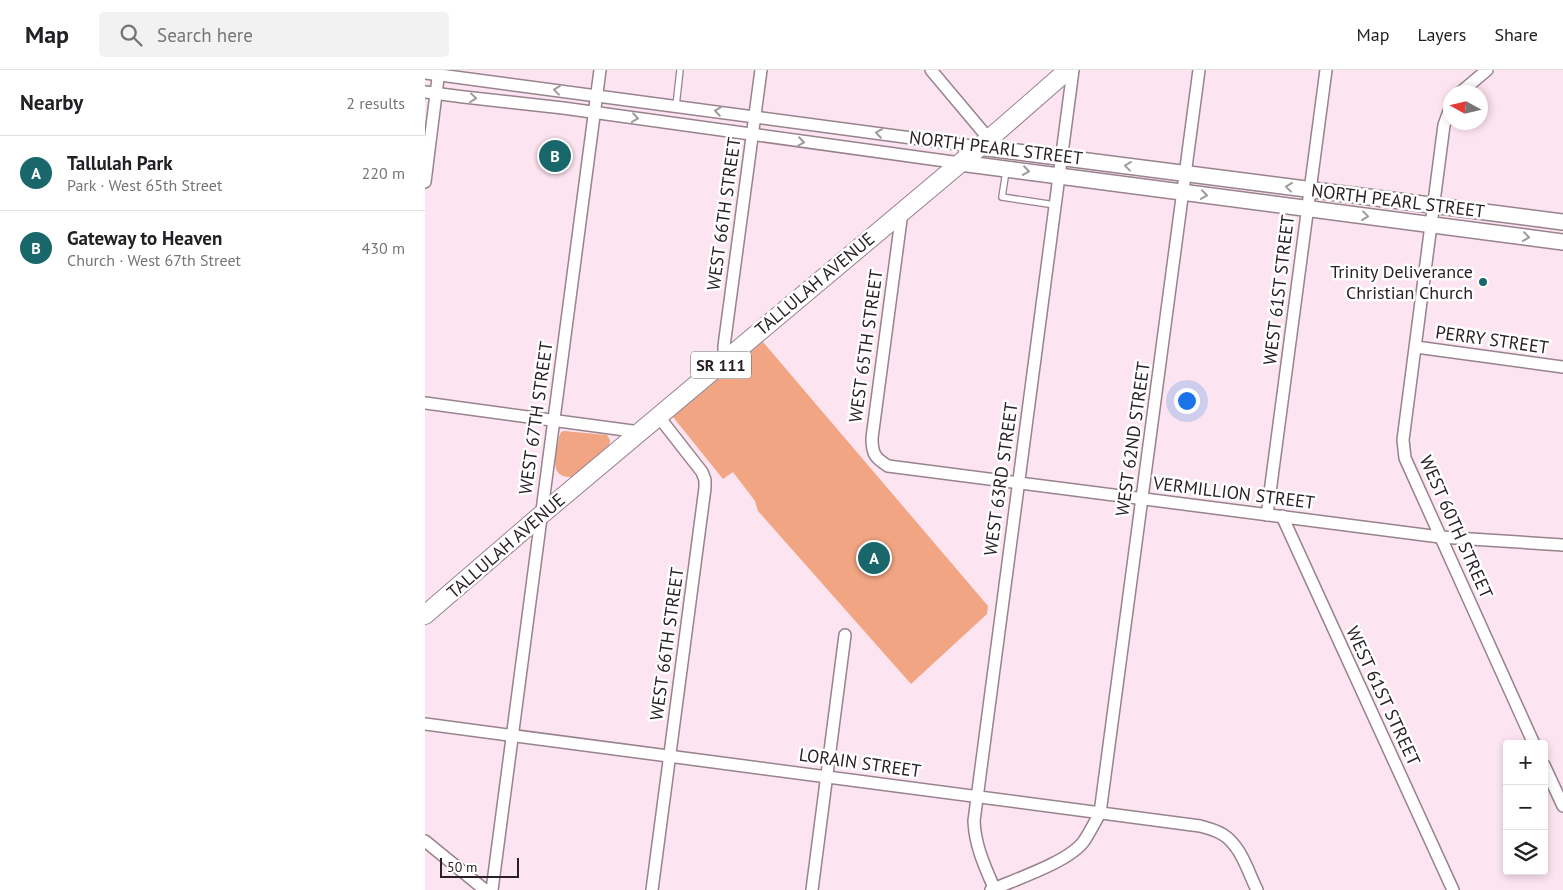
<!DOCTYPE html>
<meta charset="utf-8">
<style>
:root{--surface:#fff;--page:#f2f2f2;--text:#202124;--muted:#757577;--line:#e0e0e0;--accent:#19676b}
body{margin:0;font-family:"PT Sans",sans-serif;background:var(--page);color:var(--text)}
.controls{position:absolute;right:15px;bottom:15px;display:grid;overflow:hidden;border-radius:5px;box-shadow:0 2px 8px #0003}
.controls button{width:45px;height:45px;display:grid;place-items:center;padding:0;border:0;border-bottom:1px solid var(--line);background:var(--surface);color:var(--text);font:25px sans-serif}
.compass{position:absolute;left:1018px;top:15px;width:45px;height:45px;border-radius:50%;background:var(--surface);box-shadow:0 2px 8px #0003;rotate:278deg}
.scale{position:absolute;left:15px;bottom:12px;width:79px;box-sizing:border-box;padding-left:5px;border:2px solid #292125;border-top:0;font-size:14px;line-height:18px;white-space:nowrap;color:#292125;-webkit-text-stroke:4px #fff;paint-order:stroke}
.you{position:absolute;left:761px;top:330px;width:18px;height:18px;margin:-12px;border:4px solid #fff;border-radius:50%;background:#1a73e8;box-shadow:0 0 0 8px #1a73e833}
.badge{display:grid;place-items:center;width:32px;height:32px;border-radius:50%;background:var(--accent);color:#fff;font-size:16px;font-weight:700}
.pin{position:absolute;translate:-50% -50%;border:2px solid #fff;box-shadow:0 1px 5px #0006}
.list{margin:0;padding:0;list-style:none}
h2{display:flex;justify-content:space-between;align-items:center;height:65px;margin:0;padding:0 20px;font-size:21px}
h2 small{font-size:16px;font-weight:400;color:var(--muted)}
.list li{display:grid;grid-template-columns:32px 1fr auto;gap:15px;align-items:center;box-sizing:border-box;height:75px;padding:0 20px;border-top:1px solid var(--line)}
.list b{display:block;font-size:19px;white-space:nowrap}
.list p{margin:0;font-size:16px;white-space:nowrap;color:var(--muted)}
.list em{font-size:16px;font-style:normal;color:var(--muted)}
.icon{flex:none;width:28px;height:28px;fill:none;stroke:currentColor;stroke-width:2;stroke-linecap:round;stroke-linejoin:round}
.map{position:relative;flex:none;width:1138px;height:820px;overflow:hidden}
header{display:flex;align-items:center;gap:30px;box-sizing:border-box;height:70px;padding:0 25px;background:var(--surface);border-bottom:1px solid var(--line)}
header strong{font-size:24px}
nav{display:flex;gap:28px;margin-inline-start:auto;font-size:18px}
.search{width:350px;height:45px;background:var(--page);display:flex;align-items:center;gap:12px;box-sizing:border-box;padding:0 18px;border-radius:5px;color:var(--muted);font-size:19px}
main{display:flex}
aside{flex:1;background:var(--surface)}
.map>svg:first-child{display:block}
.green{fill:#f1a583}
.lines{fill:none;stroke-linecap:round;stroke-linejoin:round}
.lane-casing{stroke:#97828d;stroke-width:8}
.street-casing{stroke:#97828d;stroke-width:14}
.secondary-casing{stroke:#97828d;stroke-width:18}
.primary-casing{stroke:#97828d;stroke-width:20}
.lane{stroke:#fff;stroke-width:5.5}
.street{stroke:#fff;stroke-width:11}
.secondary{stroke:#fff;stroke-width:15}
.primary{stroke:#fff;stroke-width:18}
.oneway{stroke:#9f9b9d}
.poi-dot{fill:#19676b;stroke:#fff;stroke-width:2}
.labels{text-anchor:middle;stroke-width:5;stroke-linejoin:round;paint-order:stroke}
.shield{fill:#fff;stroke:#696466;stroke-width:1}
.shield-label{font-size:16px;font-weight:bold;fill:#292125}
.street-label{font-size:18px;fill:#292125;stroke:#fff}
.poi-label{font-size:18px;fill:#292125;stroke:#fff;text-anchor:end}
</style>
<header>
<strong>Map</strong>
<div class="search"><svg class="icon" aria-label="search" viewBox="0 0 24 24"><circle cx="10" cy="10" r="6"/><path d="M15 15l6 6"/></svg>Search here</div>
<nav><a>Map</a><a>Layers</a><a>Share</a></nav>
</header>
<main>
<aside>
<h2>Nearby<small>2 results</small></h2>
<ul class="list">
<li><span class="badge">A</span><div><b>Tallulah Park</b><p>Park · West 65th Street</p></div><em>220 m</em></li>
<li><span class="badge">B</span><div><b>Gateway to Heaven</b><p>Church · West 67th Street</p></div><em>430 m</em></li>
</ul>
</aside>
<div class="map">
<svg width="1138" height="820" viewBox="0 0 1138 820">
<rect width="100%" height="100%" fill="#fce4f0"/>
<!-- green -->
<g class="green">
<path d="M338,272l225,264 -1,8 -76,70 -153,-173 -3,-10 -22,-29 -10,7 -50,-62z"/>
<path d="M139,361l43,4 3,5 -1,6 -37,31c-25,1 -15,-23 -13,-40l2,-5z"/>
</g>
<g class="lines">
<defs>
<g id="lane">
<path d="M251,36l4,-36"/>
<path d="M581,101l-4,26 53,8"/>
</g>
<g id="street">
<path d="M506,0l58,69"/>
<path d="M0,3l554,74"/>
<path d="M0,22l39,5 99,11 397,55"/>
<path d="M1036,22l26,-22"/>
<path d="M1026,36l-7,19 -41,315 2,18 129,286"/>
<path d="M0,112l14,-112"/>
<path d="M477,142l-30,226c0,16 3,20 16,28l552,71 123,8"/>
<path d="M991,277l147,20"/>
<path d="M299,292v-16l37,-276"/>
<path d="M0,333l215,29"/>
<path d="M842,445l59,-445"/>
<path d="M857,446l171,374"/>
<path d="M0,654l775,102c8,2 15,4 22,8 19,11 26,38 35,56"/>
<path d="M1119,695l19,41"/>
<path d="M0,771l60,49"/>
<path d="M67,820l108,-820"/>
<path d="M227,820l53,-402v-8l-3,-8 -43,-55"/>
<path d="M387,820l33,-255"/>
<path d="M566,820c25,-11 78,-28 93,-49 6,-9 11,-19 16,-28l99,-743"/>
<path d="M570,820c-10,-23 -20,-44 -21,-69l99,-751"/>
</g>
<g id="secondary">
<path d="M554,77l584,75"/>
<path d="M535,93l603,79"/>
</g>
<path id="primary" d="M0,545l116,-100 448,-376 79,-69"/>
</defs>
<!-- lane casing -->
<use href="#lane" class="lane-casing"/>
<!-- street casing -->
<use href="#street" class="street-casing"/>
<!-- secondary casing -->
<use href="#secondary" class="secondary-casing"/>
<!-- primary casing -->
<use href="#primary" class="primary-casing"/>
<!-- lane -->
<use href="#lane" class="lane"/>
<!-- street -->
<use href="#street" class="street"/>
<!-- secondary -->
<use href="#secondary" class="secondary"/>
<!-- primary -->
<use href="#primary" class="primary"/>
</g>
<!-- one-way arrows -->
<defs><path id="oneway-chevron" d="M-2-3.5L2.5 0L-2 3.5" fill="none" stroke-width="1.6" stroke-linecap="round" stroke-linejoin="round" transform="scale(1.25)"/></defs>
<g class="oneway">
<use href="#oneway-chevron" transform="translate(132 20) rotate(-173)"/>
<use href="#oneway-chevron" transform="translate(48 28) rotate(6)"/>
<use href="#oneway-chevron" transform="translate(293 41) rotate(-172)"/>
<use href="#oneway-chevron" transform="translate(210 48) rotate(8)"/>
<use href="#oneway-chevron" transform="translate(454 63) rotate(-172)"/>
<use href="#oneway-chevron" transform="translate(376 72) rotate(8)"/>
<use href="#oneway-chevron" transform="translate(703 96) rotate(-173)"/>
<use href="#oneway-chevron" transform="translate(601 101) rotate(8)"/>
<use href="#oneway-chevron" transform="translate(864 117) rotate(-173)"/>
<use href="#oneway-chevron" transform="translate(779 125) rotate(8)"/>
<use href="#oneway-chevron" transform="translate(940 146) rotate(7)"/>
<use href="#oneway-chevron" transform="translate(1101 167) rotate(8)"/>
</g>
<!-- markers -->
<circle class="poi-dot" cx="1058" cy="212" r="5"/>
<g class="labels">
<!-- shield labels -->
<rect class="shield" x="266" y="281.5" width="60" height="27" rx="4"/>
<g class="shield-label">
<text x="296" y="301">SR 111</text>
</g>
<!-- street labels -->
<g class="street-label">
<text transform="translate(571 78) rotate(7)" y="6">NORTH PEARL STREET</text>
<text transform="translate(973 131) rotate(7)" y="6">NORTH PEARL STREET</text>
<text transform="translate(299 144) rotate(-82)" y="6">WEST 66TH STREET</text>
<text transform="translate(390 214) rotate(-40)" y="6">TALLULAH AVENUE</text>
<text transform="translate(854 220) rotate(-83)" y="6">WEST 61ST STREET</text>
<text transform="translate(1067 270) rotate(8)" y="6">PERRY STREET</text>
<text transform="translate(441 276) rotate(-82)" y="6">WEST 65TH STREET</text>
<text transform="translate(111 348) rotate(-82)" y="6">WEST 67TH STREET</text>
<text transform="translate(708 369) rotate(-82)" y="6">WEST 62ND STREET</text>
<text transform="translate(576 409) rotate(-82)" y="6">WEST 63RD STREET</text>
<text transform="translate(809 423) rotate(7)" y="6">VERMILLION STREET</text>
<text transform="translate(1031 457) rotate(66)" y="6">WEST 60TH STREET</text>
<text transform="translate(81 476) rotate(-41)" y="6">TALLULAH AVENUE</text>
<text transform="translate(242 574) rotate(-82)" y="6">WEST 66TH STREET</text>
<text transform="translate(958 626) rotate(65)" y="6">WEST 61ST STREET</text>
<text transform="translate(435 693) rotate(8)" y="6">LORAIN STREET</text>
</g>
<!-- poi labels -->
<g class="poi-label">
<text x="1048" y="208">Trinity Deliverance<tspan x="1048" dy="21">Christian Church</tspan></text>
</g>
</g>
</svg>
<div class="controls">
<button>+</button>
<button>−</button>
<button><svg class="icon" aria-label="layers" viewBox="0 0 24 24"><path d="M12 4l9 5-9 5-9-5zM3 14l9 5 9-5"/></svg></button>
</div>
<svg class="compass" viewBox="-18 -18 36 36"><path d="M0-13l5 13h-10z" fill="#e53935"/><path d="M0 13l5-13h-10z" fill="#757577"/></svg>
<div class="scale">50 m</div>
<div class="you"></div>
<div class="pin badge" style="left:449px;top:488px">A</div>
<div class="pin badge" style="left:130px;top:86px">B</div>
</div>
</main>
